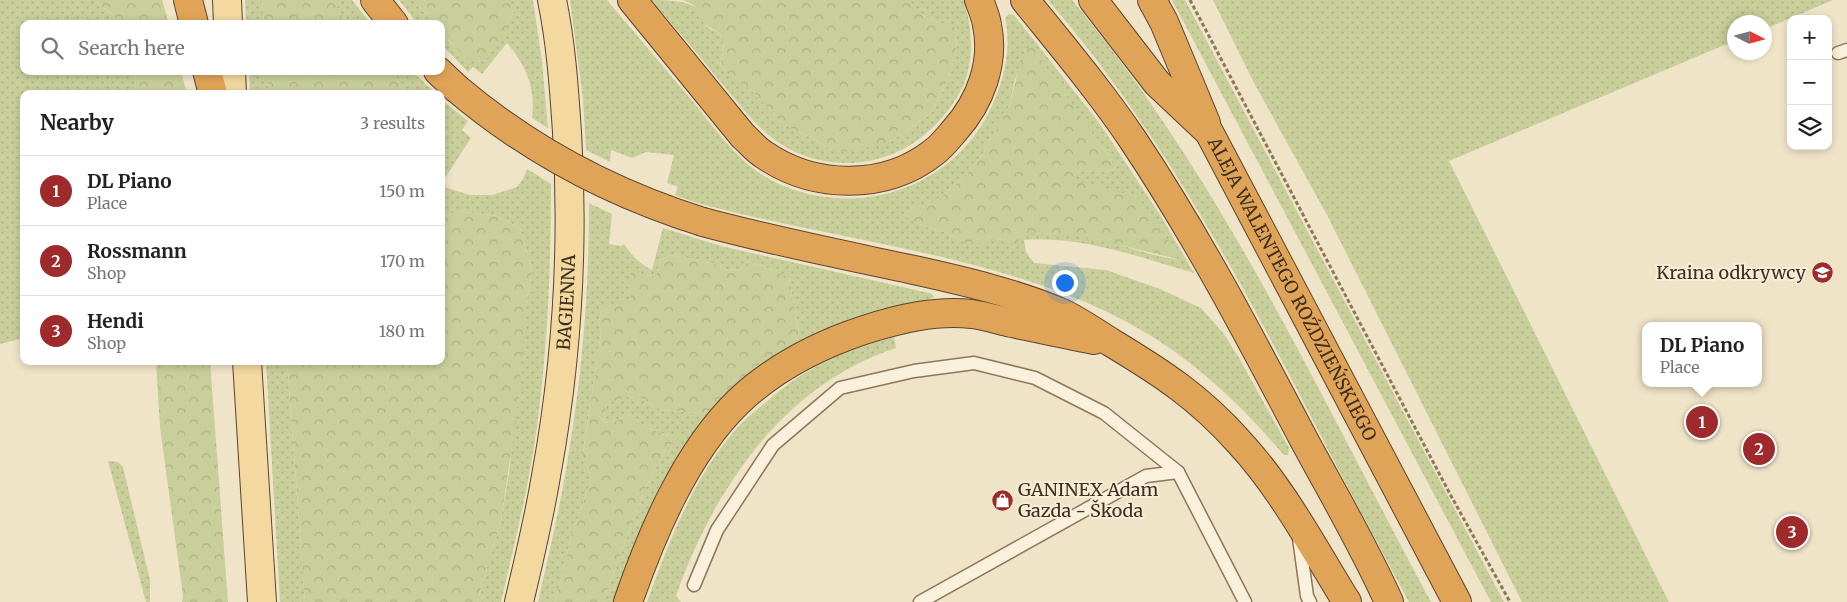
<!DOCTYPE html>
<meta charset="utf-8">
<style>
:root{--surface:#fff;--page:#f6f6f6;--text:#222;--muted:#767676;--line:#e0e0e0;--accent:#9e2a2b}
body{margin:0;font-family:Merriweather,serif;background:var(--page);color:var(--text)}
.controls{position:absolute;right:15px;top:15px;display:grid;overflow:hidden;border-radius:10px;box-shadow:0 2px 8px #0003}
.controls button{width:45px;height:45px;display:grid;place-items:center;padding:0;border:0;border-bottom:1px solid var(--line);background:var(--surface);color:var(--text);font:25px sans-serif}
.compass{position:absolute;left:1727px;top:15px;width:45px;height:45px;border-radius:50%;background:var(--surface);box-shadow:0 2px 8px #0003;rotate:96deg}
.you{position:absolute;left:1064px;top:282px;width:18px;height:18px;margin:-12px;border:4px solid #fff;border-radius:50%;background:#1a73e8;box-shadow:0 0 0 8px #1a73e833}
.badge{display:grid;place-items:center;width:32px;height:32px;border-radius:50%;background:var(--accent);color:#fff;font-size:16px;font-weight:700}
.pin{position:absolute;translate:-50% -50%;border:2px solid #fff;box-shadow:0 1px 5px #0006}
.popup{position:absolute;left:1642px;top:322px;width:120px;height:65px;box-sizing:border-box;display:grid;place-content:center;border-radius:10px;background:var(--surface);filter:drop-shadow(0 1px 4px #0005);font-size:16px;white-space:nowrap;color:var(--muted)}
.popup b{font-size:19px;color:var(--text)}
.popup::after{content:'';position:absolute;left:50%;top:100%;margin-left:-10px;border:10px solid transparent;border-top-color:var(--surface)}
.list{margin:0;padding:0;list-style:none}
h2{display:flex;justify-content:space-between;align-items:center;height:65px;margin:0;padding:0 20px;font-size:21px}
h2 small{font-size:16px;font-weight:400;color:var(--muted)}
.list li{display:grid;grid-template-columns:32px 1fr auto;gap:15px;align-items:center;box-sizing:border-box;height:70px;padding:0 20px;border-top:1px solid var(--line)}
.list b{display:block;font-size:19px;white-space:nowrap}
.list p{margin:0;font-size:16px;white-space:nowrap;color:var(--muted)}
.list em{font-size:16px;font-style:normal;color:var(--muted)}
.icon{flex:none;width:28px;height:28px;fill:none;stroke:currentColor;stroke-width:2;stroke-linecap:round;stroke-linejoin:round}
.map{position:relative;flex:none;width:1847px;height:602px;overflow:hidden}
.search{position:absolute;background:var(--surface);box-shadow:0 2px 8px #0003;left:20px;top:20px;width:425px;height:55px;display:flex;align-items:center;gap:12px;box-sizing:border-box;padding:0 18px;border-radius:10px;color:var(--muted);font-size:19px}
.panel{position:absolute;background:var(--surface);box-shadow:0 2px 8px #0003;left:20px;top:90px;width:425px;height:275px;border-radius:10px}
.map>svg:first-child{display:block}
.grass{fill:url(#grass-dots);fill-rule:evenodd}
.forest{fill:url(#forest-crowns)}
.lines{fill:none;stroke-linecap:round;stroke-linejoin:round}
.lane-casing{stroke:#8d765c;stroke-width:15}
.primary-casing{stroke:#5b4430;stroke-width:30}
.highway-casing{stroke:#5b4430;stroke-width:30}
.path{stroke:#8d765c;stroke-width:3;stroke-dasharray:4 2.5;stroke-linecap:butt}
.lane{stroke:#faf1dc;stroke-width:12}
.primary{stroke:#f3d9a0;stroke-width:28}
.highway{stroke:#e0a458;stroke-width:28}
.highway-bridge-casing{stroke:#5b4430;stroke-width:30;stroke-linecap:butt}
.highway-bridge{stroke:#e0a458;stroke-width:28}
.labels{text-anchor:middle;stroke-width:4;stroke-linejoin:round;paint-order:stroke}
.poi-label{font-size:18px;fill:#3d2e20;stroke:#f7eed8;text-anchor:end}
.street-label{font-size:18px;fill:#3d2e20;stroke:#f7eed8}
</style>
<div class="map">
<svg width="1847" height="602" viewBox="0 0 1847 602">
<defs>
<pattern id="grass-dots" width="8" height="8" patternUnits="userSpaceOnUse" patternTransform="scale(1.25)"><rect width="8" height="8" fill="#c9cf9b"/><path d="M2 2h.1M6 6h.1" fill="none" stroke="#aeb285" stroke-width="1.8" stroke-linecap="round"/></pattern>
<pattern id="forest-crowns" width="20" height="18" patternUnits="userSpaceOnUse" patternTransform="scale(1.25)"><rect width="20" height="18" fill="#c9cf9b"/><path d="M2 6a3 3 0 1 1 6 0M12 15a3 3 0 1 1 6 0" fill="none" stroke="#aeb285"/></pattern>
</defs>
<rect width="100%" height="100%" fill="#f0e4c8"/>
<!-- grass -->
<g class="grass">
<path d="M0,0h94l20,16 4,8h-94v47h112l-1,23h-111v244l-24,6z"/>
<path d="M245,0h17l2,24h-18z"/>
<path d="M332,0h20l19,24h-23z"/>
<path d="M399,0h14l21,24h-16z"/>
<path d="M509,0h24l9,61 6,67 -16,-10c4,-30 -6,-53 -25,-75l-25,31 -9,-7 -5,5 -27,-28v-12l10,11 33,19 10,-14 19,-35z"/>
<path d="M570,0h37c27,32 54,64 81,96 18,21 34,44 54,63 33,32 83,44 127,38 37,-5 70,-22 96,-50 29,-31 50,-86 40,-129l4,-4 5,1 86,109 60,91 34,58c-56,-16 -110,-37 -170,-33l2,12 8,11 72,7 54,19 41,19 23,26 15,24 50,90 -1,7h-4c-38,-44 -78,-84 -128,-116 -134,-85 -315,-95 -465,-138l-16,-6 3,-8 -11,-4 7,-28 -28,-3 -14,6 -21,-8 -1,12 -24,-12 -3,-51zM1032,47l84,121 -9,4 -25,-1 -10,10 15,4 90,74c-29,-3 -57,-16 -86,-21 -22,-5 -44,-5 -66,-5l-9,10 -20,-5 -33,4 -19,-10 -26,-8 -14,-9 10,-8 13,-1 13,-8 14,-12 17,-16 13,-18 26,-48 5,-25z"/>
<path d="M651,0c15,0 36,0 47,9 4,5 5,13 9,18 3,2 7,3 10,5 10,9 5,22 3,33l8,9 14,8 11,10 29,31 15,9 14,5 20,13 58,-8 22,-14 21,-16 14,-28 10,-31 1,-25c-17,-6 -40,-10 -47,-28h54c7,25 10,50 3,75 -4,14 -12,27 -22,39 -40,51 -110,65 -166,29 -21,-14 -38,-37 -55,-57 -24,-29 -48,-58 -73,-86z"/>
<path d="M1048,0h24c151,180 248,397 359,602h-22c-30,-57 -61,-113 -90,-170 -78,-152 -159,-302 -271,-432z"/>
<path d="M1172,0h13l319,602h-13z"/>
<path d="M1213,0h620l-68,29 -1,-7h-30v19l-285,120 220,441h-147l-194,-385 -75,-136z"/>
<path d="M249,71h18l2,23h-19z"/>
<path d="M360,71h52l24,23h-32l-9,-18h-22z"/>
<path d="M441,99l27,22 -6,9 9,8 -30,46z"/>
<path d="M527,169l24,15c0,79 -3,157 -13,235 -8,62 -23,123 -37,183h-24l24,-82 8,-47 17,-168 6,-34 -12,-43 -23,-12 -38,-5 -18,6v-31l29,9h22l25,-8 6,-8z"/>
<path d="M589,203l23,11 -3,30 12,2 3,-2c7,11 16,20 28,26l11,-42 58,18 208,47 3,1 2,3c-7,6 -44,9 -57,13 -28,8 -54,20 -80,32l2,-11 -10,-53c-13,-8 -27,-11 -40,-17l-8,8 -13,1 -13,-6 -44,-9 -10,5 -5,15 -10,1 -14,11 -1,13 -30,10 -2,12 2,11 -19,126 10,18 -20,58 -17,67h-17c12,-52 24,-104 32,-157 13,-80 19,-161 19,-242z"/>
<path d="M894,337l2,11c-112,36 -183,142 -220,248l5,6h-34c23,-62 46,-125 91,-175 8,-9 19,-17 28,-25 18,-15 36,-29 57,-39 23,-12 47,-19 71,-26z"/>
<path d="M266,361h21l18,241h-25z"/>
<path d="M627,397l18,2 13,11 52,4c-48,53 -72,122 -96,188h-11l41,-111 21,-41 13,-13c-18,-4 -34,-7 -47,-23l-15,7 -13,2 3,-19z"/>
<path d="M108,461l10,1 5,5 27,113v22h-4z"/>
</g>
<!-- forest -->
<g class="forest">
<path d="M94,0h68l7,24h-51l-4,-8z"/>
<path d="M262,0h70l16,24h-84z"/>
<path d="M413,0h96l4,13 -5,18 -24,31 -16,-3 -27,-27v-8h-7z"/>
<path d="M683,0h227c7,18 30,22 47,28l-1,25 -10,31 -14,28 -21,16 -22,14 -38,9 -20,-1 -20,-13 -14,-5 -15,-9 -29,-31 -11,-10 -14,-8 -8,-9c3,-11 7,-26 -4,-34 -4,-3 -9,-4 -13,-9 -9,-11 0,-14 -20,-22z"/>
<path d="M1032,46l84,122 -9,4 -25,-1 -9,10 64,15 36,51 4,12 -86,-21 -40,-5h-26l-9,11 -20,-6 -16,9 -17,-5 -19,-10 -26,-8 -15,-9 11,-8 13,-1 13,-8 14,-12 17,-16 13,-18 26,-48 12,-49z"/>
<path d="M136,71h45l6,23h-52z"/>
<path d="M267,71h93l13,5h22l9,18h-135z"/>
<path d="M459,211l38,5 23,12 12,43 -6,34 -9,108 -16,107 -24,82h-172l-18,-241h154v-144z"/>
<path d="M671,255l44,9 13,6 13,-1 8,-8c13,6 27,9 40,17l10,53 -2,11 -18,12 -69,60 -52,-4 -13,-11 -18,-2 -21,7 -3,19 13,-2 15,-7c13,16 29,19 48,23l-14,13 -21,41 -41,111h-48l17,-67 20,-58 -10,-18 19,-126 -2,-11 2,-13 30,-10 -1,-30 16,7 10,-1 5,-15z"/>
<path d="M156,361h54l18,241h-46l1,-6 -23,-169z"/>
</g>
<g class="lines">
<defs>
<g id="lane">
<path d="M1838,53l9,-3"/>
<path d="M1299,538l8,58 3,6"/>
<path d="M694,585l23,-55 56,-85 67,-57 74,-17 60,-8 61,15 69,35 74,59 67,130"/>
<path d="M920,602l226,-126 32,-4"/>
</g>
<g id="primary">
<path d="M227,0l1,24"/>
<path d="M231,71l1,23"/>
<path d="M247,361l15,241"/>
<path id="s1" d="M519,602c10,-42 20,-84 27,-126 21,-114 28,-229 21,-344 -3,-44 -6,-89 -15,-132"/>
</g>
<g id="highway">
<path d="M188,0l6,24"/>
<path d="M375,0l19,24"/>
<path d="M632,0l111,136c6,5 12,13 20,18 50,35 122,37 171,-2 8,-6 14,-14 21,-22 25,-28 40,-67 32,-105 -1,-8 -5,-17 -8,-25"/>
<path d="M1025,0c37,46 75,91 108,140 64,96 117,197 170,298 29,54 61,108 86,164"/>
<path id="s2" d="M1093,0l64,83 52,49 248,470"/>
<path d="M1152,0l12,22 42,101"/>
<path d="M207,71l6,23"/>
<path d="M438,71l18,17"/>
<path d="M703,222c70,19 141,33 211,48 50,11 101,23 148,43 17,8 34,20 50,30 50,30 88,55 127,99 43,46 75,107 108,160"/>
<path d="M628,602c24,-69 58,-150 111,-201 35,-33 80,-56 125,-71 34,-11 71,-20 108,-16 13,2 27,6 40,9 28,6 55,12 82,17"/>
</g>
</defs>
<!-- lane casing -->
<use href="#lane" class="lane-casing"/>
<!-- primary casing -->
<use href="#primary" class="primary-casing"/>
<!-- highway casing -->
<use href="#highway" class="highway-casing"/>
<!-- path -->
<path class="path" d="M1190,0l260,494 60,108"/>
<!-- lane -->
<use href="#lane" class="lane"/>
<!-- primary -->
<use href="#primary" class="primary"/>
<!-- highway -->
<use href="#highway" class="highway"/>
<defs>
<path id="highway-bridge" d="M456,88c72,61 157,106 247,134"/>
</defs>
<!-- highway-bridge casing -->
<use href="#highway-bridge" class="highway-bridge-casing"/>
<!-- highway-bridge -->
<use href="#highway-bridge" class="highway-bridge"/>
</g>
<!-- icons -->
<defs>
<symbol id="school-disc" viewBox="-11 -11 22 22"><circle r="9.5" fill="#9e2a2b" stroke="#f7eed8"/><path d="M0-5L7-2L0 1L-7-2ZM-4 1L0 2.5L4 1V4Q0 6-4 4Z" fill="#fff"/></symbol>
<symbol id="shop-disc" viewBox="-11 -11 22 22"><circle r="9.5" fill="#9e2a2b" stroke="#f7eed8"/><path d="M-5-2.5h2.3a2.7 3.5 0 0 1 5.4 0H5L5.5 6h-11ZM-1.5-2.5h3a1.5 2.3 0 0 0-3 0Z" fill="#fff"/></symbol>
</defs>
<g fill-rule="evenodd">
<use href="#school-disc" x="1810" y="260" width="25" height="25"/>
<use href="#shop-disc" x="990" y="488" width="25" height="25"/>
</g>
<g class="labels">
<!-- poi labels -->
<g class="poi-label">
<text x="1806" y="279">Kraina odkrywcy</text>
<text x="1018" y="496" text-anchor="start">GANINEX Adam<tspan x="1018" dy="21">Gazda - Škoda</tspan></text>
</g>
<!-- street labels -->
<g class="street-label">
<text dy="6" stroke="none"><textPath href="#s2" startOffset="354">ALEJA WALENTEGO ROŹDZIEŃSKIEGO</textPath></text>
<text dy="6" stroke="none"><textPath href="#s1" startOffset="304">BAGIENNA</textPath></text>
</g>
</g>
</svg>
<div class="controls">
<button>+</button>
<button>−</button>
<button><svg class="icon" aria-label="layers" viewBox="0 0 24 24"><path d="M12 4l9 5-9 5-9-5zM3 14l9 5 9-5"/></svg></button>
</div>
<svg class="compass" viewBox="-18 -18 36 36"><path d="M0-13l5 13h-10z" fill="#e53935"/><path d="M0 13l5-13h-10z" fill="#767676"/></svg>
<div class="you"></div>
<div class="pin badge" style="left:1702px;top:422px">1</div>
<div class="popup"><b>DL Piano</b>Place</div>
<div class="pin badge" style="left:1759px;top:449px">2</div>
<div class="pin badge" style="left:1792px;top:532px">3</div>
<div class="search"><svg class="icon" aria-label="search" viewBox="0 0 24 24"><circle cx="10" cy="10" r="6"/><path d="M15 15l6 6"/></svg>Search here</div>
<section class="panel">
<h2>Nearby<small>3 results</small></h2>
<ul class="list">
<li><span class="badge">1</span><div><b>DL Piano</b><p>Place</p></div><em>150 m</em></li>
<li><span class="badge">2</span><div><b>Rossmann</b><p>Shop</p></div><em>170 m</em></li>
<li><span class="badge">3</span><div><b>Hendi</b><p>Shop</p></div><em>180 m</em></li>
</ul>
</section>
</div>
